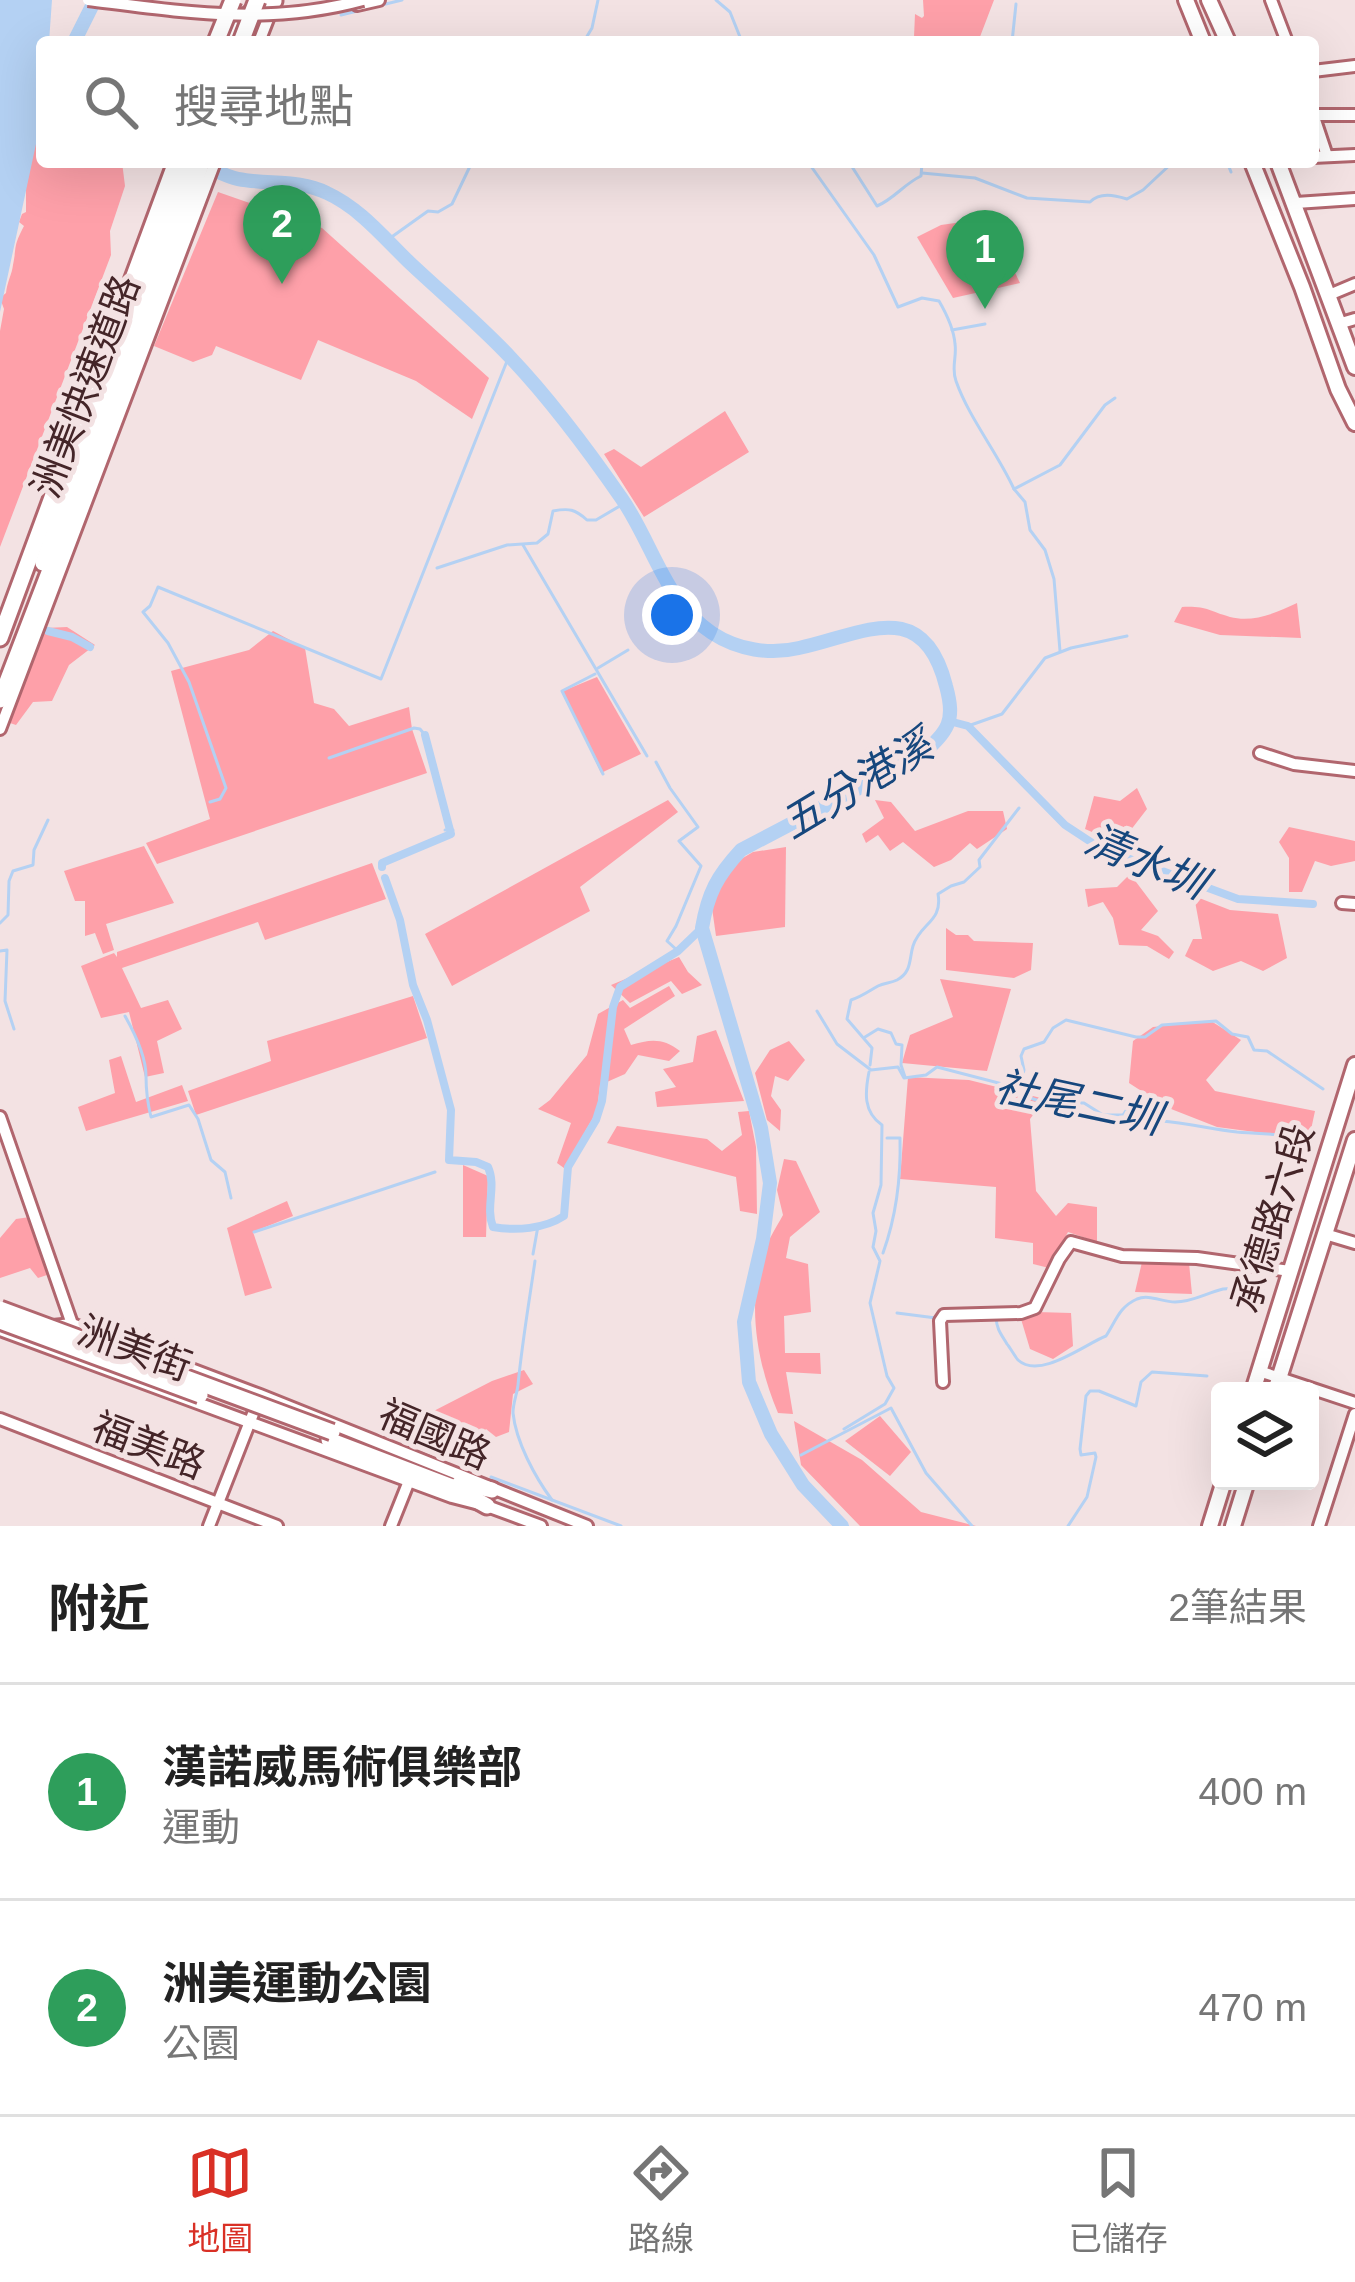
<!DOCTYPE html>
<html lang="zh-TW">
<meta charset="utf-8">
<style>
:root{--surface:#fff;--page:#f2f2f2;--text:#222;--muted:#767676;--line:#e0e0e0;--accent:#d93025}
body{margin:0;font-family:Arial,"Noto Sans TC",sans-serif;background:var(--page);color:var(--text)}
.controls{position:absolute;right:36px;bottom:36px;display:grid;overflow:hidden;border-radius:12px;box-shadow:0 12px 48px #0002}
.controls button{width:108px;height:108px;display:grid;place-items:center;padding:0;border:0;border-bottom:3px solid var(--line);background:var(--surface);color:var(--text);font:60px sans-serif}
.you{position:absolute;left:672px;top:615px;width:42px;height:42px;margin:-30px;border:9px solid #fff;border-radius:50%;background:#1a73e8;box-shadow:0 0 0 18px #1a73e833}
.badge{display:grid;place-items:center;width:78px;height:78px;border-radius:50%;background:var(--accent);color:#fff;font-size:39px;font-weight:700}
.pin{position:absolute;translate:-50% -99px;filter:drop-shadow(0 3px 6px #0008)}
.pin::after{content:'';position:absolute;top:63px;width:42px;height:36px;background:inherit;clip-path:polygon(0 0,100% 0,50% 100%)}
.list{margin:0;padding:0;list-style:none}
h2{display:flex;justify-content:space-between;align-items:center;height:156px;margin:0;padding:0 48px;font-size:51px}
h2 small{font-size:39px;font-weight:400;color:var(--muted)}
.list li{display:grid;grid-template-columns:78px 1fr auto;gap:36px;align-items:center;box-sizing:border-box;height:216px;padding:0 48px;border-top:3px solid var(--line)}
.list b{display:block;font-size:45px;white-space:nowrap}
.list p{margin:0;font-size:39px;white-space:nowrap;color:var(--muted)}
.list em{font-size:39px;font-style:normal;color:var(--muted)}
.icon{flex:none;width:66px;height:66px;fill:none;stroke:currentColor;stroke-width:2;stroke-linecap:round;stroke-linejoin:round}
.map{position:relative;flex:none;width:1355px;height:1526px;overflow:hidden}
.search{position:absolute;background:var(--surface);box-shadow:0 12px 48px #0002;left:36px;right:36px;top:36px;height:132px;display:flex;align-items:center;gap:30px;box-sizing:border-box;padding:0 42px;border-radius:12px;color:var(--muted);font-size:45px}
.sheet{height:588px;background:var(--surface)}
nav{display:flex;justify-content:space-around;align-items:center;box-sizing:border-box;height:168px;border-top:3px solid var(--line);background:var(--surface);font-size:33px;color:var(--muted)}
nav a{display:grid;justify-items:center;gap:6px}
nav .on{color:var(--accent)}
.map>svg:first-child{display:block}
.green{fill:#fea0a9}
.water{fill:#b4d1f3}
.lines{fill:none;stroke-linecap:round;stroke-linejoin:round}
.stream{stroke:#b4d1f3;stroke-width:3}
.canal{stroke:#b4d1f3;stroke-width:8}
.river{stroke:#b4d1f3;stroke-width:14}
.minor-casing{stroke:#b1666e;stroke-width:16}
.major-casing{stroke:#b1666e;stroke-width:20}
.highway-casing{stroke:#b1666e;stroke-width:21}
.minor{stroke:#fff;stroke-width:10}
.major{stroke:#fff;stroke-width:14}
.highway{stroke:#fff;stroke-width:15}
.minor-bridge-casing{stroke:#b1666e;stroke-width:16;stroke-linecap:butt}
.highway-bridge-casing{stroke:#b1666e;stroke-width:21;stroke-linecap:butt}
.minor-bridge{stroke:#fff;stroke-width:10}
.highway-bridge{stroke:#fff;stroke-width:15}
.labels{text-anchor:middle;stroke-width:10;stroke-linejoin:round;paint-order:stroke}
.street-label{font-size:39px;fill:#442528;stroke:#f3e2e3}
.water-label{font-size:42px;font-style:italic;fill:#16477d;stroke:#f3e2e3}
</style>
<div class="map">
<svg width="1355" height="1526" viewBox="0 0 1355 1526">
<rect width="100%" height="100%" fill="#f3e2e3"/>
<!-- green -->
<g class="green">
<path d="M923,0h71l-16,42h-59v-4l-5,-1 1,-23 7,4 2,-2z"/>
<path d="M39,128l3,1v33h80l3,24 -15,45 1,24 -111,292v-216l4,-22 -4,-11 6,-5c1,-11 6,-19 7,-28 4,-20 0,-18 11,-39l-5,-4 3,-8 4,-2v-38z"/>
<path d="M218,192l104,36 167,150 -17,41 -56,-38 -98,-41 -17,40 -85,-34 -4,9 -19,7 -39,-16z"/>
<path d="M962,222l21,2 12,7 25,52 -67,15 -36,-61 24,-12z"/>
<path d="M725,411l24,41 -105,65 -40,-63 10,-5 27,18z"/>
<path d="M1297,603l4,35 -81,-3 -46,-13 8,-15c26,-1 26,4 48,10 23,6 46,-4 67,-14z"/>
<path d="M67,627l28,18 -26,20 -17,36 -19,1 -17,23 -9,-3 38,-94z"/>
<path d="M273,631l32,17 9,55 20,6 15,17 60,-19 3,22 15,44 -270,91 -11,-21 64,-24 -39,-148 78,-21z"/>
<path d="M597,677l44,77 -40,19 -38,-82z"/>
<path d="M1137,788l10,21 -27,35 -35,-15 9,-33 26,5z"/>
<path d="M668,800l10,12 -98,75 10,24 -138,75 -27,-52z"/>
<path d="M875,800l16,2 24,29 53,-20h35l4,18 -30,20 -7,-6 -19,17 -17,7 -31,-25 -13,9 -12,-16 -12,8 -4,-9 22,-16z"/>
<path d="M1289,827l66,14v20l-24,5 -16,-5 -13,31h-13v-34l-10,-16z"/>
<path d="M144,846l30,57 -68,21 8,26 -11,4 -8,-21 -10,3v-35h-10l-11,-30z"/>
<path d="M786,847l-1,80 -69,9 -5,-35 20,-36 22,-13z"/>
<path d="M372,863l14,36 -121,41 -7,-18 -136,46 19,40 27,-8 14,29 -25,12 7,32 -19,4 -16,-65 -28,6 -20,-52 33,-13 3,4v-5z"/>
<path d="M1130,874l28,37 -17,19 17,6 16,16 -5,7 -22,-13 -28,-1 -6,-27 -10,-16 -15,5 -3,-18 32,-2z"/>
<path d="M1194,896l36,14 48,4 9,44 -24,13 -22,-10 -28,10 -28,-15 8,-17h9z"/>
<path d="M946,928l10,7h12l6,6 59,2 -2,27 -17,8 -68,-8z"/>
<path d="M679,957l9,15 14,13 -20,9 -11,-13 -41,22 -19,-18z"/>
<path d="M940,979l71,10 -24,82 -85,-8 8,-28 43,-18z"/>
<path d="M669,986l6,10 -51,33 7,16c20,-6 32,-7 49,6l-11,10 -31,-6 -13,19 -25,11 -3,26 -33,57 -7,-5 14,-40 -33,-14 12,-9 37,-45 11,-41 25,-14 7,8z"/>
<path d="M413,996l14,42 -231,77 -8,-24 83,-30 -4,-20z"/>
<path d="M1211,1021l30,19 -35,40 9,11 100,20 -6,28 -92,-12 -51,-20 -37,-24 4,-42 20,-14z"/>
<path d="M716,1030l28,71 -87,6 -2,-15 21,-5 -13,-18 30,-7 4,-26z"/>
<path d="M789,1041l16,19 -17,21 -13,-5 -4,20 10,14 -1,21 -13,-11 -12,-47 15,-23z"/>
<path d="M121,1056l15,46 46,-17 6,16 -102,30 -8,-24 37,-14 -6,-33z"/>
<path d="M908,1077l61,3 76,19 -15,20 6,72 20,25 12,-13 29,4v35l-29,-10 -19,36 -16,-4v-21l-38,-5 1,-51 -96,-8z"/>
<path d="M749,1111l7,36 1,67 -17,-3 -4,-34 -129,-34 10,-17 90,13 15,12 20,-16 -4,-23z"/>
<path d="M784,1159l12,2 24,51 -30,25 -4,21 22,6 3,48 -27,4 1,37h35l1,21 -35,-2 7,42 -15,-1c-20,-47 -31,-105 -16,-156 4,-14 14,-29 21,-42l-6,-25z"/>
<path d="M463,1165l25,11 -2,61h-23z"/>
<path d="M287,1201l6,15 -40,16 19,56 -27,8 -18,-68z"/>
<path d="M30,1217l20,57 -12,4 -8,-10 -30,10v-40l16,-19z"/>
<path d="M1142,1262l47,1 3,31 -57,-2z"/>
<path d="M1037,1312l34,1 2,33 -20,13 -23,-10 -9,-30z"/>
<path d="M524,1370l9,14 -20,10 -4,38 -13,5 -10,-8 -7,8 4,11 -31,13 -63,-27 103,-53z"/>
<path d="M880,1416l31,36 -21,24 -45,-35z"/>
<path d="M794,1421l68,39 59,52 55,14h-116l-59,-61z"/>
</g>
<!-- water -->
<path class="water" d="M0,0h52l-3,42h-7v74l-42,196z"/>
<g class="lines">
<!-- stream -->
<g class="stream">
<path d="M716,0l14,12 12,30"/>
<path d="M341,15l61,-15"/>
<path d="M562,42l6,-3 18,-1 6,-10 6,-28"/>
<path d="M1012,42l4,-38"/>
<path d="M808,162l66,93 24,52 24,-9 17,3c7,12 15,30 16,43 2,13 -4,24 1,37 13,37 41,71 58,108"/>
<path d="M849,162l28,44c17,-7 27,-22 44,-30l1,-14"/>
<path d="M1227,162l4,10"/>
<path d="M922,173l53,5 52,20 63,4c10,-10 24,-7 37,-3l16,-9 30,-28"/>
<path d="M386,241l42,-30 10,1 14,-8 20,-42"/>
<path d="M952,330l33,-6"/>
<path d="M523,545l124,211"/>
<path d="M437,568l70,-23 30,-2 11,-9 5,-23c16,-3 22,-2 34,9h9l29,-17"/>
<path d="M1060,651l-6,-72 -9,-29 -15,-20 -5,-28 -11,-13 46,-24 45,-60 10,-7"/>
<path d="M598,668l30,-18"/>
<path d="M595,674l-33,17 41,83"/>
<path d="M968,726l34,-12 43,-56 26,-10 56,-12"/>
<path d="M329,758l85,-30 6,1 5,6"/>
<path d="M656,762l14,26 28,39 -19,14 22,25 -25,60 -9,15 11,10"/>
<path d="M210,802l10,-3 6,-11 -37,-106 -21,-39 -25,-31 7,-6 8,-19 223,92 128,-323"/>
<path d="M445,830h8"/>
<path d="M0,923l8,-8 1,-34 4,-10 20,-6 1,-15 14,-30"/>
<path d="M0,951l7,-1 -2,51 9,28"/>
<path d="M817,1011l20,33 34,26 27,-3 6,11 22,-3 11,-8 81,21 6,8 22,7h38l19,12h20l4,-6 13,-1 17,6 4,7c26,2 50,8 76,11 22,2 44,2 67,5"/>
<path d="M125,1016c9,16 21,41 21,60 0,15 1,25 5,41l38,-12 9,14 13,41 14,12 6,26"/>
<path d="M865,1037l13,-8 13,4 5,11 6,1 -1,20 4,12"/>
<path d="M870,1065l2,-17 -25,-29 4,-19c10,-3 18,-9 27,-14 6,-3 13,-3 19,-6 15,-8 12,-21 16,-34 7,-23 30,-24 25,-52l13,-8 13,-4 16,-15 -1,-7 40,-52"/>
<path d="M1019,1087l5,-17 -3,-14 3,-7 20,-7 9,-14 13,-8 70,17h9l17,-12 54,-4 16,13 16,3 6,13 13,1 56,38"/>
<path d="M254,1232l181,-60"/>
<path d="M883,1253c13,-36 18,-77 17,-115h-13"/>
<path d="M533,1254l5,-28"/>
<path d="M535,1261c-6,42 -13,82 -17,124 -1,9 -5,18 -5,28 3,29 22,64 39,87"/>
<path d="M897,1313l39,5"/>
<path d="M993,1317l3,1c1,12 5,16 11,26 2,2 9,14 11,16 22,20 67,-16 88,-24 10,-15 13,-29 31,-37 12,-5 25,3 38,3 18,0 31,-9 48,-13 12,-2 27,1 40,1"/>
<path d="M844,1429l41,-25 9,-16 -7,-12 -17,-73 10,-42 -7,-14 3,-16 -3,-18 8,-28 1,-60c-19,-13 -17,-33 -13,-53"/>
<path d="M801,1455l90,-47 35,65 46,53"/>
<path d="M491,1477l130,49"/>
<path d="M1068,1526l19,-29 9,-40 -1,-4 -14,2 -1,-6 6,-53 4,-5h9l37,15 5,-24 11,-10 55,4"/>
</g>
<!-- canal -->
<g class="canal">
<path d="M48,631l24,6 18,10"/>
<path d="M949,721l19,5 97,99 35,23 138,51 75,5"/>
<path d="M382,867v-4l69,-29 -26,-99"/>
<path d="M385,878l15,42 13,65 14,35 24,90 -2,50 27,2 12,5c9,20 -3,39 5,60 23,4 51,2 71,-11l4,-49 28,-47 6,-19 11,-94 7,-20 58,-36 24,-23"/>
</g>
<!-- river -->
<g class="river">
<path d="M74,42l21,-42"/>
<path d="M205,166c10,4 22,11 33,13 31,6 60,0 89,14 33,15 58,46 83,70 33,31 69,61 100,94 41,43 78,93 112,142 31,45 43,103 90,134 26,17 58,22 87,15 62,-13 124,-54 147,38 10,36 2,44 -24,69l-181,95c-24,26 -33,43 -39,78l59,200 9,55 -7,56 -19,83 5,60 22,52 32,51 39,41"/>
</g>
<defs>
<g id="minor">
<path d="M1271,0l16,42"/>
<path d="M357,5l22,-5"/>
<path d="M259,42l14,-36"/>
<path d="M1313,71l42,-5"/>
<path d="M1313,114l14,42"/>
<path d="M1313,115h42"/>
<path d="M1313,157l42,-2"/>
<path d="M1296,203l59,-4"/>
<path d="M1329,295l26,-11"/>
<path d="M1338,324l17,-5"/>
<path d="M0,729l215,-567"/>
<path d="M1260,753l34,11 61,7"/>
<path d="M1342,903l13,1"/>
<path d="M0,1117l72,207"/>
<path d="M1325,1234l30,9"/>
<path d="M53,1326l19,-2 188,71 327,131"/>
<path d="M0,1330l452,167 35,9 54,20"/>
<path d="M1259,1371l96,32"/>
<path d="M943,1382l-3,-61 4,-6 77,-2 14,-5 24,-49 12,-17 51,14 75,2 93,13"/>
<path d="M0,1419l277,107"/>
<path d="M209,1526l49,-125"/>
<path d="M391,1526l18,-45"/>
<path d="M1319,1526l36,-112"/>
</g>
<g id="major">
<path d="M1186,0l17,42"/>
<path d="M1209,0l19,42"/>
<path d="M1252,162l50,125 36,102 17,34"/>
<path d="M1278,162l77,205"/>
<path d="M1253,1391l102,-326"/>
<path d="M1275,1391l80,-251"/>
<path d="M1210,1526l14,-45"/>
<path d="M1233,1526l14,-45"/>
</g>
<g id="highway">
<path d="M229,42c9,-21 23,-34 45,-41"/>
<path d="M43,563l146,-401"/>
<path d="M0,638l176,-476"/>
<path d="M0,700l159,-414 43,-124"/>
<path d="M329,1440l126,48 32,18"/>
<path d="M460,1483l32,7"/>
</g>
</defs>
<!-- minor casing -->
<use href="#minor" class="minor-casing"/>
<!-- major casing -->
<use href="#major" class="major-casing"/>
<!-- highway casing -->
<use href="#highway" class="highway-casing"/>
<!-- minor -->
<use href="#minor" class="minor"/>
<!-- major -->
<use href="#major" class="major"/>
<!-- highway -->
<use href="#highway" class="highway"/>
<defs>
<path id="minor-bridge" d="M88,0c96,12 180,26 275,0"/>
<g id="highway-bridge">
<path d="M216,42l17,-42"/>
<path d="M241,42l16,-42"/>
<path d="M0,1309l332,123"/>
<path d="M0,1321l200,74"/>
</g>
</defs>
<!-- minor-bridge casing -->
<use href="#minor-bridge" class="minor-bridge-casing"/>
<!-- highway-bridge casing -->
<use href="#highway-bridge" class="highway-bridge-casing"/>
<!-- minor-bridge -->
<use href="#minor-bridge" class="minor-bridge"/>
<!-- highway-bridge -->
<use href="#highway-bridge" class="highway-bridge"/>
</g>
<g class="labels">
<!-- street labels -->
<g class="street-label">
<text transform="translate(85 386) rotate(-69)" y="14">洲美快速道路</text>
<text transform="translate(1272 1218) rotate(-73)" y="14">承德路六段</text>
<text transform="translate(135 1348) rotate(20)" y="14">洲美街</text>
<text transform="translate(435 1434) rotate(23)" y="14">福國路</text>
<text transform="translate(149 1445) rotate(21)" y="14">福美路</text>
</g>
<!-- water labels -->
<g class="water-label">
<text transform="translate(856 784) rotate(-31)" y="15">五分港溪</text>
<text transform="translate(1146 861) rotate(23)" y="15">清水圳</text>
<text transform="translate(1078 1102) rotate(12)" y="15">社尾二圳</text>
</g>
</g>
</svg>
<div class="controls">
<button><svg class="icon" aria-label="layers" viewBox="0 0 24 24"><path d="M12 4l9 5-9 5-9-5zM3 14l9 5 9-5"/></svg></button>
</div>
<div class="you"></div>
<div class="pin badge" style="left:985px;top:309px;background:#2e9e5b">1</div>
<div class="pin badge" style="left:282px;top:284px;background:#2e9e5b">2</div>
<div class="search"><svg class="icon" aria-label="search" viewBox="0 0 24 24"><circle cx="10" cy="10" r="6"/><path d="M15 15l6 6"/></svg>搜尋地點</div>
</div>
<section class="sheet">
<h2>附近<small>2筆結果</small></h2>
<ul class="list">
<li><span class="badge" style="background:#2e9e5b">1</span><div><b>漢諾威馬術俱樂部</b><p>運動</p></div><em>400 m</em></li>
<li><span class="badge" style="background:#2e9e5b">2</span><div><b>洲美運動公園</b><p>公園</p></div><em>470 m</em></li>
</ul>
</section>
<nav>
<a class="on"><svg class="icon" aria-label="map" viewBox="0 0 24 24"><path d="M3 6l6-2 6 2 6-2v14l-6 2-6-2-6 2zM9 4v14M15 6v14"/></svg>地圖</a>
<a><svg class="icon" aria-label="directions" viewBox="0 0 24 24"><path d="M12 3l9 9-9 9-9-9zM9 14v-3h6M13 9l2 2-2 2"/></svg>路線</a>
<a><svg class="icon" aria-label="saved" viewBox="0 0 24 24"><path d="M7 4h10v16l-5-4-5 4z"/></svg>已儲存</a>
</nav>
